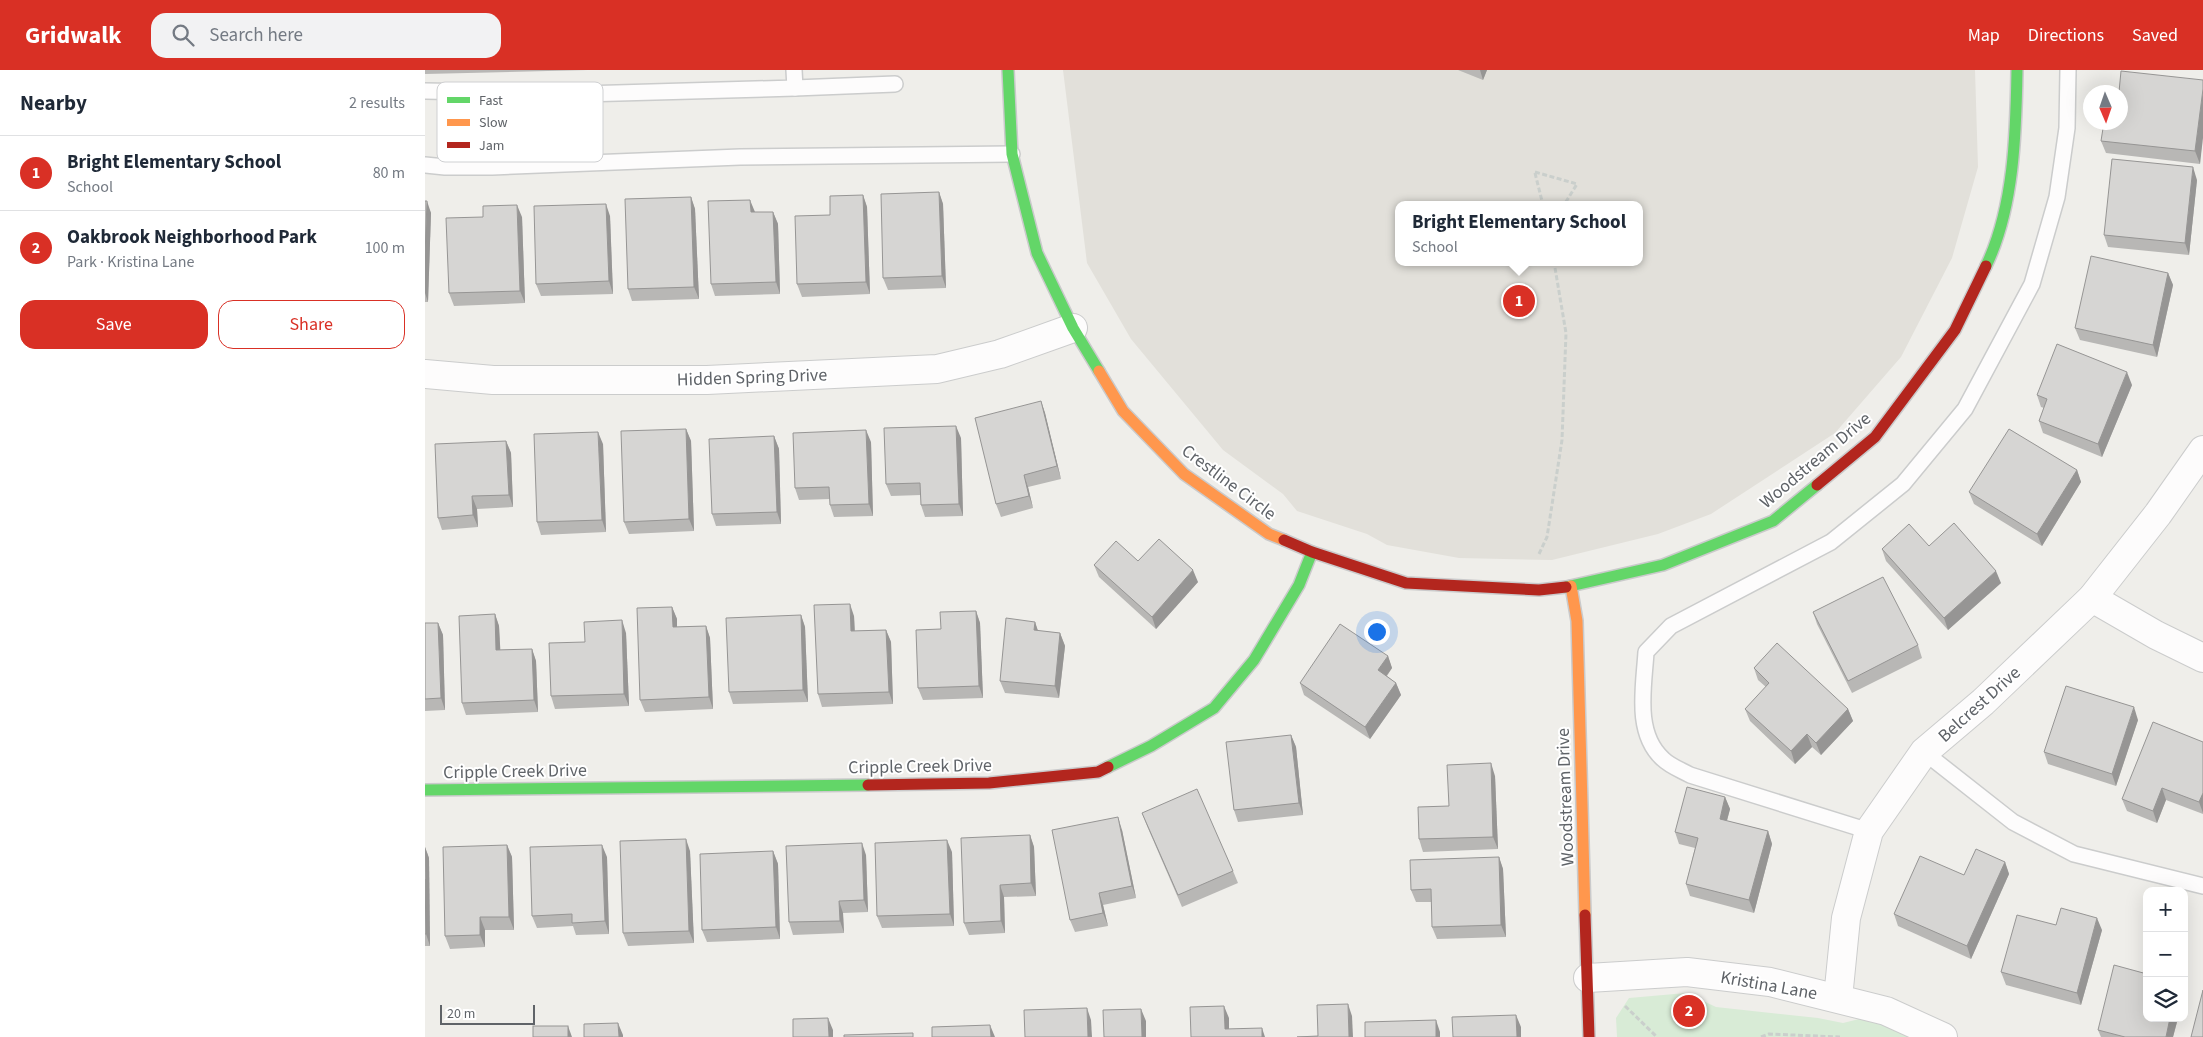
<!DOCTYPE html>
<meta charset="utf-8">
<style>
:root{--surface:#fff;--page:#f2f2f3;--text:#1f2937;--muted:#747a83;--line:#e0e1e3;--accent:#d93025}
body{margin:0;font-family:"Source Sans 3",sans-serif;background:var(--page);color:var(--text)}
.controls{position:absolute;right:15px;bottom:15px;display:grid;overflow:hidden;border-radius:10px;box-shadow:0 5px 20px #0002}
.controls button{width:45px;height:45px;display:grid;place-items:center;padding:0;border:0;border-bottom:1px solid var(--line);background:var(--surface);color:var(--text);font:25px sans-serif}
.compass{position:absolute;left:1658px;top:15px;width:45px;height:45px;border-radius:50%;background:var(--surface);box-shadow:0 5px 20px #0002;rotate:178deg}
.scale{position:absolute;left:15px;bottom:12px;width:95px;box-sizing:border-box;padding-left:5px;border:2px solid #5f6368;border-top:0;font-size:14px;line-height:18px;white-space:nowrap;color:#5f6368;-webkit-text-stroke:4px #fff;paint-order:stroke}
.you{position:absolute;left:951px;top:561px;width:18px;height:18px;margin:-12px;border:4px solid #fff;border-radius:50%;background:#1a73e8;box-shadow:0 0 0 8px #1a73e833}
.badge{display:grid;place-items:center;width:32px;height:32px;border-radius:50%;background:var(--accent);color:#fff;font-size:16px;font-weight:700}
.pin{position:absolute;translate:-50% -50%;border:2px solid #fff;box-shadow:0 1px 5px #0006}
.popup{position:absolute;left:970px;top:131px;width:248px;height:65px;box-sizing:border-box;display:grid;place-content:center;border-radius:10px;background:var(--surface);filter:drop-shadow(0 1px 4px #0005);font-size:16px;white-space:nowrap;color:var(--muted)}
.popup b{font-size:19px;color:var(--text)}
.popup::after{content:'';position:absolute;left:50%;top:100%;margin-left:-10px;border:10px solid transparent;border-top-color:var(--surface)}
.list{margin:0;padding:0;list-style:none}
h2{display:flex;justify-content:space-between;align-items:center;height:65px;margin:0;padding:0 20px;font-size:21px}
h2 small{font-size:16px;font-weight:400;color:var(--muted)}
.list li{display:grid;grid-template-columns:32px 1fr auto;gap:15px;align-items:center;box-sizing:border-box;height:75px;padding:0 20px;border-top:1px solid var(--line)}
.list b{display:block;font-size:19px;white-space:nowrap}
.list p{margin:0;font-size:16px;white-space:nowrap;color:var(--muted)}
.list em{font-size:16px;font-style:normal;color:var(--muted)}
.actions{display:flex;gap:10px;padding:15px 20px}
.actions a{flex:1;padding:11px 0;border:1px solid var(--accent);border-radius:15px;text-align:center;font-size:18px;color:var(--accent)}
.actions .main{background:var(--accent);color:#fff}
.icon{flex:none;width:28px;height:28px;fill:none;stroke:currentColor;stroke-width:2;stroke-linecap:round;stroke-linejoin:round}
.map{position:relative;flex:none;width:1778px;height:967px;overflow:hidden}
header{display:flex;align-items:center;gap:30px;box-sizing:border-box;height:70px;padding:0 25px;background:var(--accent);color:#fff}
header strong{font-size:24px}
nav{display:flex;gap:28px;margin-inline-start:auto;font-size:18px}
.search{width:350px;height:45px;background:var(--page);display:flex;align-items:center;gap:12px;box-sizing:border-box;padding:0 18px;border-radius:15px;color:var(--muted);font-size:19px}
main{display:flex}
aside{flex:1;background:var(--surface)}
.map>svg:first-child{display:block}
.education{fill:#e2e0da;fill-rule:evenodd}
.green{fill:#d8ebd6}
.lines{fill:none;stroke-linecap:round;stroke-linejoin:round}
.lane-casing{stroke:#cbcccc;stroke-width:18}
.street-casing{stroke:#cbcccc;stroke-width:30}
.fast-casing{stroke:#cacacb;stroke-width:14}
.slow-casing{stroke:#cacacb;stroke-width:14}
.jam-casing{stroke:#cacacb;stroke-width:14}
.path{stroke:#cacfcc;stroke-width:3;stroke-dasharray:5 2.5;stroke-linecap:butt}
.lane{stroke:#fdfcfc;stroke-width:15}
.street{stroke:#fdfcfc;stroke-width:28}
.fast{stroke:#63d668;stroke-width:11}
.slow{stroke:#ff974d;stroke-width:11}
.jam{stroke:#b3261e;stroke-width:11}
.wall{fill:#b8b7b5}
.shaded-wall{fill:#969594}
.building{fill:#d6d5d3;stroke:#969594}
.labels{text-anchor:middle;stroke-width:4;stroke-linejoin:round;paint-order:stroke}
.street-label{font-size:18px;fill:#5f6368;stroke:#fff}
.key{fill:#fff;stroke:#cfd0d2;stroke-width:1}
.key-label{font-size:14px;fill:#5f6368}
</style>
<header>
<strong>Gridwalk</strong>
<div class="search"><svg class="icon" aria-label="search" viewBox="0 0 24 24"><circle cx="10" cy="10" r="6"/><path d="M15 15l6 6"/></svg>Search here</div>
<nav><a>Map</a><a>Directions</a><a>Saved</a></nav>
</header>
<main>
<aside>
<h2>Nearby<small>2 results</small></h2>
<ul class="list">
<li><span class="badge">1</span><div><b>Bright Elementary School</b><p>School</p></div><em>80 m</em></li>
<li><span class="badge">2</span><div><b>Oakbrook Neighborhood Park</b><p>Park · Kristina Lane</p></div><em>100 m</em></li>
</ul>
<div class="actions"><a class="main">Save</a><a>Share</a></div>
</aside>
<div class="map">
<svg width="1778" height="967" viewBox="0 0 1778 967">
<rect width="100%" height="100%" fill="#efeeea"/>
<!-- education -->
<path class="education" d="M638,0h912l3,97 -26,91 -51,99 -66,76 -124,81 -53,20 -106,26 -93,-2 -72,-13 -20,-11 -70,-23 -14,-17 -60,-44 -92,-111 -44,-76zM974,135h240v57h-240z"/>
<!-- green -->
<path class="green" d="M1261,923l30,14 102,11 25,5 28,-7 40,21h-294l-1,-19 13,-20z"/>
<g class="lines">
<defs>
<g id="lane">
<path d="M370,18l100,-4"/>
<path d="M0,21l157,3 213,-6 -1,-18"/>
<path d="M0,95l20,2h47l248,-10 272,-3"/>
<path d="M1499,682l89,70 61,32 129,32"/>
<path d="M1444,761l-179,-56c-9,-5 -20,-9 -27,-16 -29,-26 -19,-73 -17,-107l25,-26 160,-84 72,-58 62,-75 67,-125 25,-87 10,-69 1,-58"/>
</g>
<g id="street">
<path d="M0,304l68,6h214l230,-11 63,-15 73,-26"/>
<path d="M1667,528l64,37 47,23"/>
<path d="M1163,908l99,-6 83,10 116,29 57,26"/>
<path d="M1413,928l8,-80 23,-87 55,-79 59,-50 109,-104 66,-84 45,-64"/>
</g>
<g id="fast">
<path d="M583,0l4,84 25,99 36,75 26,43"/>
<path d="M1561,196c28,-58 30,-132 31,-196"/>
<path d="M1141,517l97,-22 110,-44 44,-36"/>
<path d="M683,697l43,-21 63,-38 40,-48 45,-75 13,-33"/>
<path d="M0,720l443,-5"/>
</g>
<g id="slow">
<path d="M674,301l24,40 61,63 85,60 15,6"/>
<path d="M1146,516l6,35 8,294"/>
</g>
<g id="jam">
<path d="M1392,415l58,-48 80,-107 31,-64"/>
<path d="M859,470l28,12 94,31 133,7 27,-3"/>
<path d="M443,715l121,-2 109,-11 10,-5"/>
<path d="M1160,845l4,122"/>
</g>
</defs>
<!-- lane casing -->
<use href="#lane" class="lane-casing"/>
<!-- street casing -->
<use href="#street" class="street-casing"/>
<!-- fast casing -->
<use href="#fast" class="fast-casing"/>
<!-- slow casing -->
<use href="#slow" class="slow-casing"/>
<!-- jam casing -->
<use href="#jam" class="jam-casing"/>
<!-- path -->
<g class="path">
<path d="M1110,102l42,12 -13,21"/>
<path d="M1110,103l8,32"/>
<path d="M1114,484l8,-17 15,-97 4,-107 -12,-71"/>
<path d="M1200,936l32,31"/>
<path d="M1336,967l8,-3 71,3"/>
</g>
<!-- lane -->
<use href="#lane" class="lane"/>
<!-- street -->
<use href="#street" class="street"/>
<!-- fast -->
<use href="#fast" class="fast"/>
<!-- slow -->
<use href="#slow" class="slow"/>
<!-- jam -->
<use href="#jam" class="jam"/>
</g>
<!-- wall -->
<g class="wall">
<path d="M0,0h163l-163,4z"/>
<path d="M1033,0h29l-4,10z"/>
<path d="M1778,10l-3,84 -94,-11 -5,-12z"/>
<path d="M1772,110l-8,75 -81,-8 -4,-12z"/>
<path d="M514,122l4,12 3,84 -58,2 -5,-12z"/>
<path d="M438,125l4,12 3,87 -68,3 -5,-13 33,-69z"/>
<path d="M266,127l4,12 4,90 -67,2 -4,-12z"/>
<path d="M0,131l6,12 -3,89h-3z"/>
<path d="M330,142h18l5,12 2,70 -65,2 -4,-12z"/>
<path d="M185,146l3,78 -72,2 -5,-12z"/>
<path d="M97,147l3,86 -71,3 -5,-13z"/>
<path d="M1743,203l5,12 -16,72 -77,-17 -5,-12z"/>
<path d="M1707,315l-30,72 -59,-24 -4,-12 5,-13 -3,-1 -4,-12z"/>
<path d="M616,331l4,12 16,66 -33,8 5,21 -32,9 -5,-13z"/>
<path d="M261,359l5,12 3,90 -65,3 -5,-12z"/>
<path d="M349,366l5,13 2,75 -65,2 -4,-12z"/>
<path d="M536,368l2,78 -38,1 -4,-12v-10l-30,1 -5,-12z"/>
<path d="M81,371l5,12 2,54 -36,2 1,18 -36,3 -4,-12z"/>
<path d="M446,372l2,74 -39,1 -4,-12v-6l-31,1 -4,-12z"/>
<path d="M178,374l3,88 -65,3 -4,-13z"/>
<path d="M1652,400l4,12 -39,64 -68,-42 -5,-12z"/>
<path d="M1504,476l72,37 -53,47 -62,-69 -4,-12z"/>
<path d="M713,491l60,21 -42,47 -57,-52 -5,-12z"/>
<path d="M247,537l5,12v8l29,-1 4,12 3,71 -68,3 -5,-12z"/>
<path d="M551,541l4,12 3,75 -60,2 -5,-12 23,-59z"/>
<path d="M1388,542l105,33 4,13 -70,35 -35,-69z"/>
<path d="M70,544l4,12 1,24 32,-1 4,12 2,51 -72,3 -4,-12z"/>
<path d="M376,545l4,12 3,75 -75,2 -4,-12z"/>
<path d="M429,546l1,15 31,-1 5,12 2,62 -71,3 -4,-13z"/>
<path d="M610,552l3,9 22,2 5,13 -6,52 -54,-5 -5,-12z"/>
<path d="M0,553h13l5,12 2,75 -20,1z"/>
<path d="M201,563l3,73 -74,3 -4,-13z"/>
<path d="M963,586l4,12 -5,8 9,7 5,12 -31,44 -66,-44 -4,-12z"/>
<path d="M1329,598l94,41 5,12 -32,34 -9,-8 -17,17 -45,-43 -5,-12 21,-22 -8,-7z"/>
<path d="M1713,650l-22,66 -68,-22 -4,-12z"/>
<path d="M866,665l5,12 7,68 -65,7 -4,-12z"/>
<path d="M1778,672v72l-37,-14 -9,23 -30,-12 -5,-12z"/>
<path d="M1070,706l3,73 -75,3 -4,-13 30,-33z"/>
<path d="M1300,727l5,12 -3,12 41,10 4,13 -18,69 -64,-17 -4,-12 9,-36 -16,-4 -4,-12z"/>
<path d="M717,743l91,58 5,12 -56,24 -35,-81z"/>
<path d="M697,760l14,68 -33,7 5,21 -33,6 -5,-12z"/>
<path d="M605,765l4,12 2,49 -32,1 1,36 -36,2 -5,-12z"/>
<path d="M82,775l5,12 2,73h-29v17l-35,2 -5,-13z"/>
<path d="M0,777l4,11 1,88h-5z"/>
<path d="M265,781l4,92 -66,3 -5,-13z"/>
<path d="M348,781l5,13 2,75 -73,3 -5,-12z"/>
<path d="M527,782l2,74 -72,2 -5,-12z"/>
<path d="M441,785l2,57 -25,1 1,20 -51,2 -4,-13z"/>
<path d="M182,787l2,77 -33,1 -3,-9 -36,2 -5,-12z"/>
<path d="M1074,787l4,12 3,68 -69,2 -5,-12v-25h-16l-5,-12z"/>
<path d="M1580,792l4,12 -38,85 -73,-33 -4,-12 70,-39z"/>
<path d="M1631,855l46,5 -21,75 -75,-20 -5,-13z"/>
<path d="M1753,948l-5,19h-72l-3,-7z"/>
</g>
<!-- shaded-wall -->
<g class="shaded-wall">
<path d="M1055,0h7l-4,10z"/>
<path d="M1778,19v49l-3,26 -5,-13z"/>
<path d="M1768,97l4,13 -8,75 -4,-12z"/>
<path d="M514,122l4,12 3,84 -4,-12z"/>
<path d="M438,125l4,12 3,87 -4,-12z"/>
<path d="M266,127l4,12 4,90 -5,-12z"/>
<path d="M325,130l5,12h-4z"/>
<path d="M2,131l4,12 -3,89 -3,-9v-37z"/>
<path d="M181,134l4,12 3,78 -4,-13z"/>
<path d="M92,135l5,12 3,86 -5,-12z"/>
<path d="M348,142l5,12 2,70 -4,-12z"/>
<path d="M1743,203l5,12 -16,72 -4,-12z"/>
<path d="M1702,302l5,13 -30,72 -4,-13z"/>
<path d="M616,331l4,12 16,66 -4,-13z"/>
<path d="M531,356l5,12 2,78 -4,-12z"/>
<path d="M261,359l5,12 3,90 -5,-12z"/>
<path d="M441,360l5,12 2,74 -4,-12z"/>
<path d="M173,362l5,12 3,88 -4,-12z"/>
<path d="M349,366l5,13 2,75 -4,-12z"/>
<path d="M81,371l5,12 2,54 -4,-12z"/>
<path d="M1652,400l4,12 -39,64 -5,-12z"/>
<path d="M599,405l4,12 5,21 -4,-12z"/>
<path d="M47,426l5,13 1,18 -5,-12z"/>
<path d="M768,500l5,12 -42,47 -4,-12z"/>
<path d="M1571,501l5,12 -53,47 -4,-12z"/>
<path d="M425,534l4,12 1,27 -4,-12z"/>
<path d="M247,537l5,12v20l-4,-12z"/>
<path d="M551,541l4,12 3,75 -4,-12z"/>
<path d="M70,544l4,12 2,36 -5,-12z"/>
<path d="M376,545l4,12 3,75 -5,-12z"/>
<path d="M197,550l4,13 3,73 -5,-12z"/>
<path d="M610,552l4,12 -5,-4z"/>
<path d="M13,553l5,12 2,75 -4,-12z"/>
<path d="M281,556l4,12 3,71 -4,-12z"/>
<path d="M461,560l5,12 2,62 -4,-12z"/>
<path d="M635,563l5,13 -6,52 -4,-12z"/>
<path d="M107,579l4,12 2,51 -4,-12z"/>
<path d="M963,586l4,12 -10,14 -4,-12z"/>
<path d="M971,613l5,12 -31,44 -5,-12z"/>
<path d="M1709,637l4,13 -22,66 -4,-12z"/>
<path d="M1423,639l5,12 -32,34 -5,-12z"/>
<path d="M1382,664l5,13 -17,17 -4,-13z"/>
<path d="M866,665l5,12 7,68 -4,-12z"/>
<path d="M1066,693l4,13 3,73 -5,-12z"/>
<path d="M1737,718l4,12 -9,23 -4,-12z"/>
<path d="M1778,723v20l-4,-11z"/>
<path d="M1300,727l5,12 -6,22 -4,-12z"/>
<path d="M693,747l4,13 14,68 -4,-12z"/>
<path d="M1343,761l4,13 -18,69 -5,-13z"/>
<path d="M605,765l4,12 2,49 -5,-13z"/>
<path d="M261,769l4,12 4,92 -5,-12z"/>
<path d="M522,770l5,12 2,74 -4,-12z"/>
<path d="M437,773l4,12 2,57 -4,-12z"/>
<path d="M82,775l5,12 2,73 -5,-13z"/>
<path d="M177,775l5,12 2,77 -4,-13z"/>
<path d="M0,777l4,11 1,88 -4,-12z"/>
<path d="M348,781l5,13 2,75 -4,-12z"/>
<path d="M1074,787l4,12 3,68 -5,-12z"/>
<path d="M1580,792l4,12 -38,85 -4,-13z"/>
<path d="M575,815l4,12 1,36 -4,-12z"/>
<path d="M674,823l4,12 5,21 -5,-13z"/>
<path d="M414,831l4,12 1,20 -4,-12z"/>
<path d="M55,847l5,13v17l-5,-12z"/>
<path d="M1672,848l5,12 -21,75 -4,-12z"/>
<path d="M923,934l4,12 1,21h-4z"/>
<path d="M799,936l5,12v19l-4,-8z"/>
<path d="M662,938l4,12 1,17h-4z"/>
<path d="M716,939l5,12v16h-4z"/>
<path d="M1091,945l5,12v10h-4z"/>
<path d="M403,948l5,12v7h-4z"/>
<path d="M1745,948h8l-5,19h-7z"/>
<path d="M1011,950l4,12v5h-4z"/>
<path d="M193,953l5,12v2h-4z"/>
<path d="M565,955l5,12h-4z"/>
<path d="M143,956l4,11h-4z"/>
<path d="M837,958l3,9h-3z"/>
</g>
<!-- building -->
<g class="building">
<path d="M1696,1l82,9v9l-8,62 -94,-10 3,-19h17v-30h-2z"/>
<path d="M1687,89l81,8 -8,76 -81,-8z"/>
<path d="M514,122l3,84 -59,2 -2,-84z"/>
<path d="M438,125l3,87 -69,2 -2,-68 35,-1v-19z"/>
<path d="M266,127l3,90 -66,2 -3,-90z"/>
<path d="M325,130l1,12h22l3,70 -65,2 -3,-83z"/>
<path d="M0,131h2l-2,55z"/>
<path d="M181,134l3,77 -73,3 -2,-78z"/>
<path d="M92,135l3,86 -71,2 -3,-75 37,-1v-11z"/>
<path d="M1666,186l77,17 -15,72 -78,-17z"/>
<path d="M1632,274l70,28 -29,72 -59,-23 8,-22 -10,-4z"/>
<path d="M616,331l16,65 -33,9 5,21 -33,8 -21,-86z"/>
<path d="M531,356l3,78 -38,1 -1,-22 -34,1 -2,-56z"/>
<path d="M261,359l3,90 -65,3 -3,-91z"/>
<path d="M1584,359l68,41 -40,64 -68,-42z"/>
<path d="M441,360l3,74 -39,1 -1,-18 -34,1 -2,-55z"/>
<path d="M173,362l4,88 -65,2 -3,-88z"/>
<path d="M349,366l3,76 -65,2 -3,-75z"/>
<path d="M81,371l3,54 -37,1 1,19 -35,3 -3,-74z"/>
<path d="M1529,453l42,48 -52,47 -62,-69 27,-25 20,22z"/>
<path d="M734,469l34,31 -41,47 -58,-52 22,-24 22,20z"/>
<path d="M1458,507l35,68 -70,36 -35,-69z"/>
<path d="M425,534l1,27 35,-1 3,62 -71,2 -4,-89z"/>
<path d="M247,537l1,20 33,-1 3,71 -69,3 -3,-92z"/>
<path d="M551,541l3,75 -61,2 -2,-58 25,-1 -1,-17z"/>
<path d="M70,544l1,36 36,-1 2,51 -72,3 -3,-87z"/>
<path d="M376,545l2,75 -74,2 -3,-74z"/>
<path d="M581,548l29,4 -1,8 26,3 -5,53 -55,-5z"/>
<path d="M197,550l2,74 -73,2 -2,-53 36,-1 -1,-20z"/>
<path d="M0,553h13l3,75 -16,1z"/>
<path d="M915,554l48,32 -10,14 18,13 -31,44 -65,-44z"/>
<path d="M1352,573l71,66 -32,34 -9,-9 -16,17 -46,-42 24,-26 -15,-15z"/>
<path d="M1641,616l68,21 -22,67 -68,-22z"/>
<path d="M1728,652l50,20v51l-4,9 -37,-14 -9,23 -31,-12z"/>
<path d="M866,665l8,68 -65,7 -8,-68z"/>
<path d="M1066,693l2,74 -74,2 -1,-32 31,-1 -2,-41z"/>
<path d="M1262,717l38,10 -5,22 48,12 -19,69 -63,-16 12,-46 -23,-6z"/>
<path d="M772,719l36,82 -55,24 -36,-82z"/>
<path d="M693,747l14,69 -33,7 4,20 -33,7 -18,-90z"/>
<path d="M605,765l1,48 -31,2 1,36 -37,2 -3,-85z"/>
<path d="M261,769l3,92 -66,2 -3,-92z"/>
<path d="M522,770l3,74 -73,2 -2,-73z"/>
<path d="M437,773l2,57 -25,1 1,20 -51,1 -3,-76z"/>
<path d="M82,775l2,72h-29v18l-35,1 -2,-89z"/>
<path d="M177,775l3,76 -33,2v-9l-40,2 -2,-69z"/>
<path d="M1551,779l29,13 -38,84 -73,-32 26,-58 44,19z"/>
<path d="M348,781l3,76 -74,3 -2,-76z"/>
<path d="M1074,787l2,68 -69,2 -1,-38 -20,1 -1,-30z"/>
<path d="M0,809l1,55h-1z"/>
<path d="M1636,838l36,10 -20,75 -76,-21 16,-57 39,10z"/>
<path d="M1689,895l33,9v44h23l-4,19h-41l-27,-7z"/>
<path d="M1778,920v47h-12z"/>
<path d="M923,934l1,33h-52l21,-1 -1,-31z"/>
<path d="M799,936l1,23 37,-1v9h-71l-1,-30z"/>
<path d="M662,938l1,29h-63l-1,-27z"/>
<path d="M716,939l1,28h-38l-1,-27z"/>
<path d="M1091,945l1,22h-64l-1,-20z"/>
<path d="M403,948l1,19h-36v-18z"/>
<path d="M1011,950v17h-71v-15z"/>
<path d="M193,953l1,14h-35v-13z"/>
<path d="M565,955l1,12h-59v-10z"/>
<rect x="108" y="956" width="35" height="11"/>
<path d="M488,963v4h-69v-2z"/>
</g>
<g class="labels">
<!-- street labels -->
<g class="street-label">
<text transform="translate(327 307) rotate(-2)" y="6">Hidden Spring Drive</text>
<text transform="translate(1390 390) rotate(-40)" y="6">Woodstream Drive</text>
<text transform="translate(804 412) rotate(37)" y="6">Crestline Circle</text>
<text transform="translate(1554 634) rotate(-42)" y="6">Belcrest Drive</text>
<text transform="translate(495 696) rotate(-1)" y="6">Cripple Creek Drive</text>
<text transform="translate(90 701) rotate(-1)" y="6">Cripple Creek Drive</text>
<text transform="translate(1140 727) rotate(-92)" y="6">Woodstream Drive</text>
<text transform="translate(1344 915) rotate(10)" y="6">Kristina Lane</text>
</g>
</g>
<!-- legend -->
<rect x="12" y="12" width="166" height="80" rx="8" class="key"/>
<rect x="22" y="27" width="23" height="6" fill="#63d668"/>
<rect x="22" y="49" width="23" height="7" fill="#ff974d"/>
<rect x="22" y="72" width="23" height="6" fill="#b3261e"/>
<g class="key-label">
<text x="54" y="35">Fast</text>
<text x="54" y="57">Slow</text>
<text x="54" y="80">Jam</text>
</g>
</svg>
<div class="controls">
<button>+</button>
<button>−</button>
<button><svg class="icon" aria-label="layers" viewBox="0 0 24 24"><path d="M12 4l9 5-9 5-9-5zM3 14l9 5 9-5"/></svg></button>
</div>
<svg class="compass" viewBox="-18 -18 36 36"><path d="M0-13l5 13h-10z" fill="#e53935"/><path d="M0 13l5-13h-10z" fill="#747a83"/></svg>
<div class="scale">20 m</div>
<div class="you"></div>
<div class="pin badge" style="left:1094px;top:231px">1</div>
<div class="popup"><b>Bright Elementary School</b>School</div>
<div class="pin badge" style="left:1264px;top:941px">2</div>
</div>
</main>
